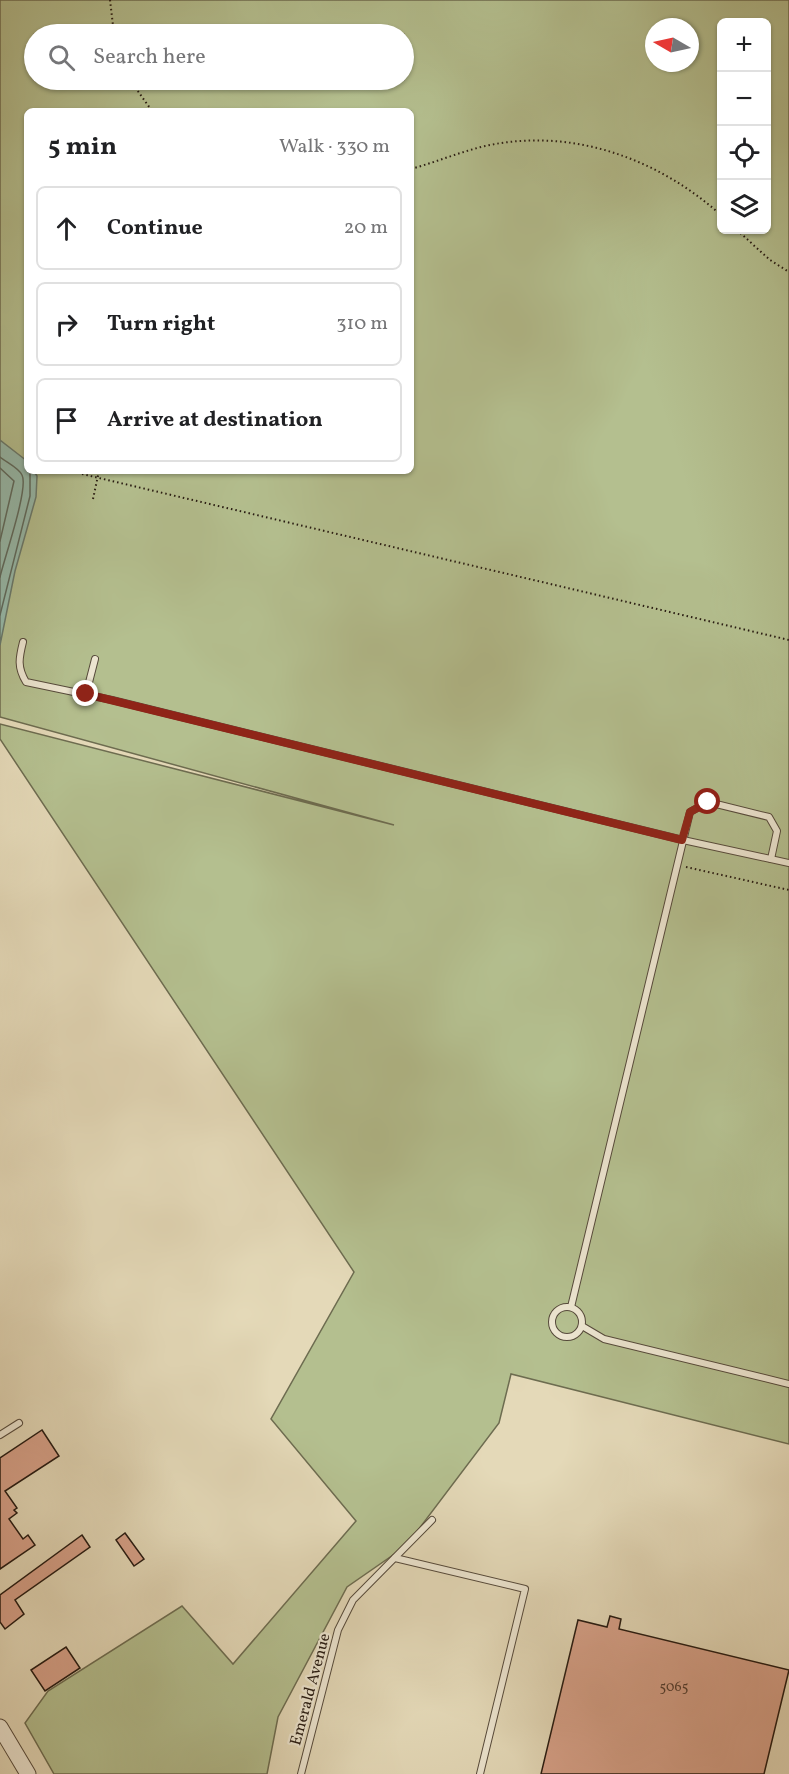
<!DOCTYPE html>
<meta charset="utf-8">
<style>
:root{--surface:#fff;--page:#f2f2f2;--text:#202124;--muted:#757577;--line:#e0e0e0}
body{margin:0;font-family:Vollkorn,serif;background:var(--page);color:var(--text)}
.controls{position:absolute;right:18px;top:18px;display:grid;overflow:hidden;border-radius:9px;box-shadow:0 2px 4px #0004}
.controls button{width:54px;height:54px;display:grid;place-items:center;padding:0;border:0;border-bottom:2px solid var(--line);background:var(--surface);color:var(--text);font:30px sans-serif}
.compass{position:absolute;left:645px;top:18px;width:54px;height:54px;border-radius:50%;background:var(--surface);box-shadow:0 2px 4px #0004;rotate:279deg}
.stop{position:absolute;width:18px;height:18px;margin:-14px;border:4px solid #8f2418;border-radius:50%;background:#fff}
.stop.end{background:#8f2418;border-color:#fff;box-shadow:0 2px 6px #0008}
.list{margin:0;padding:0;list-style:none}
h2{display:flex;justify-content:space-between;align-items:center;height:78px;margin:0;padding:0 24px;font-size:26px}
h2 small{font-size:20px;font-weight:400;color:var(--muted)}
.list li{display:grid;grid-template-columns:39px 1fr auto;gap:18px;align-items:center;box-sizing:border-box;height:84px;margin:0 12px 12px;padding:0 12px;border:2px solid var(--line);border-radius:9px}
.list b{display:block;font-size:22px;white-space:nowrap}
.list em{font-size:20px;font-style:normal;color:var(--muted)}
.icon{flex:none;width:33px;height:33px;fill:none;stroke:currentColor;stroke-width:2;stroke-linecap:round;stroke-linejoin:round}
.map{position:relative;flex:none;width:789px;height:1774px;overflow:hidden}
.search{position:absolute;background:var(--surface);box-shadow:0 2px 4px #0004;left:24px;top:24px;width:390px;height:66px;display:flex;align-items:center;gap:15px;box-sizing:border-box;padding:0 21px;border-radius:33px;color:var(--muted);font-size:22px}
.panel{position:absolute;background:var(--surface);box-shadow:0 2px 4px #0004;left:24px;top:108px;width:390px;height:366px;border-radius:9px}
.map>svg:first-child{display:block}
.green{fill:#b4bf8f;stroke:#6d6c50;stroke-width:1.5;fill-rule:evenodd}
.water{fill:#96baab;stroke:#697a6d;stroke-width:1.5}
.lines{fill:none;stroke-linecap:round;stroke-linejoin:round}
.shore{stroke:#5e6a5e;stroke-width:1.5}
.building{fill:#d7a189;stroke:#261a11;stroke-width:1.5}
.service-casing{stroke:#564a3b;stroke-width:8}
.tertiary-casing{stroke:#564a3b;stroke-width:17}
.path{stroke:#261a11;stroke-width:2;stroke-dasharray:1.5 3;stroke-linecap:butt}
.service{stroke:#ede6d1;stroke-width:6}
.tertiary{stroke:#ede6d1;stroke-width:15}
.route{stroke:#8f2418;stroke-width:8}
.labels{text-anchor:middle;stroke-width:4.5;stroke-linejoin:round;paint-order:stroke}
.number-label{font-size:14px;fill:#523c2f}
.street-label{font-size:16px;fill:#261a11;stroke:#ede6d1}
</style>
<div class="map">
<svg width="789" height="1774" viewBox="0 0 789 1774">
<rect width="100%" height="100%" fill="#e4d9b8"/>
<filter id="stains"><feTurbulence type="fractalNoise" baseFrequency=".00333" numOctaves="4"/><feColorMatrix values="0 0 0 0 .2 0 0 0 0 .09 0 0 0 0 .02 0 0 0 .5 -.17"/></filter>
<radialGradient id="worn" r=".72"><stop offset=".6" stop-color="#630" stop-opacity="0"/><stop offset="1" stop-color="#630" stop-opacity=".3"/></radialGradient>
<!-- green -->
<path class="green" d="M0,0h789v1444l-278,-70 -12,49 -93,123 -59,41 -69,130 -11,57h-213l-29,-51 23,-32 134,-85 51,58 123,-143 -85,-102 83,-147 -354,-533v-15l394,101 -394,-108zM722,22h44v208h-44zM654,27h36v36h-36zM34,34h370v46h-370zM27,111h384v360h-384z"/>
<!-- water -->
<path class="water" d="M0,440l27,21v10h7l3,5 -1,21 -21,74 -15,74z"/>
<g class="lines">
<!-- shore -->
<g class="shore">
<path d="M0,457c6,5 19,11 22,18 7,13 -18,84 -22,102"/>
<path d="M0,468l14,13 -14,60"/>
<path d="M0,615l30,-119v-25"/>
</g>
</g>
<!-- building -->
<g class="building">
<path d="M42,1430l17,26 -54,35 12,17 -3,2 3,3 -8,6 14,20 5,-4 7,10 -35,24v-111z"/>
<path d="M125,1533l19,26 -10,7 -18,-26z"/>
<path d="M82,1535l8,12 -75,53 9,14 -19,15 -5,-7v-27z"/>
<path d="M610,1616l11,3 -2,10 170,41 -25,104h-223l37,-154 29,7z"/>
<path d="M66,1647l14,21 -35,23 -14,-21z"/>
</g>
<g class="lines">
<defs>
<g id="service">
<path d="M23,642c-4,16 -6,25 3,40l86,18 571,140 106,23"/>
<path d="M86,694l9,-35"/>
<circle cx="567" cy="1322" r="15"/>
<path d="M571,1307l119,-495 18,-10 61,15 8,14 -6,28"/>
<path d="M582,1326l22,13 185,45"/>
<path d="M0,1435l19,-12"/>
<path d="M395,1558l130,31 -45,185"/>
<path d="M301,1774l37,-144 15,-30 79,-80"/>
</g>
<path id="tertiary" d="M0,1727l28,47"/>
</defs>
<!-- service casing -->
<use href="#service" class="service-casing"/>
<!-- tertiary casing -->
<use href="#tertiary" class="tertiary-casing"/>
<!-- path -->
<g class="path">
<path d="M110,0l4,34"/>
<path d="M130,80l22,31"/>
<path d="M411,169c25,-7 49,-17 74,-23 86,-19 173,12 237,70"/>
<path d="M737,230l33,30 19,12"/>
<path d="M82,474l707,166"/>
<path d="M93,499l6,-28"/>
<path d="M686,867l103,23"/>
</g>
<!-- service -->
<use href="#service" class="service"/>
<!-- tertiary -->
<use href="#tertiary" class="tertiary"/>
</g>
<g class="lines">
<!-- route -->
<path class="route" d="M86,694l596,146 8,-28 18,-10"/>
</g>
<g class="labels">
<!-- number labels -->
<g class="number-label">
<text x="674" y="1691">5065</text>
</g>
<!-- street labels -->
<g class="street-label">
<text transform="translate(309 1689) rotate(-75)" y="6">Emerald Avenue</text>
</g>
</g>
<rect width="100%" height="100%" filter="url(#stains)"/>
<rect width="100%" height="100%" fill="url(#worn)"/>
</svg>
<div class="controls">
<button>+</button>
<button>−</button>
<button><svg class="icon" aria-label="locate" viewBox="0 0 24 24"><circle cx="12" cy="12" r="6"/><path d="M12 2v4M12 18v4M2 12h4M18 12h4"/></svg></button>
<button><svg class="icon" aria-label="layers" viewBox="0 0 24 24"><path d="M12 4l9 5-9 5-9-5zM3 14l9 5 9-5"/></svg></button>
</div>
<svg class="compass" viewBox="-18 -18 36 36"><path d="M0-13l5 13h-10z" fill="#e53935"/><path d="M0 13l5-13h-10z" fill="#757577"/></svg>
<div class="stop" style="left:708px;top:802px"></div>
<div class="stop end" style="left:86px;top:694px"></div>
<div class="search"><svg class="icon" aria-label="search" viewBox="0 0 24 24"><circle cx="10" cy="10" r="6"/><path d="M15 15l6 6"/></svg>Search here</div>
<section class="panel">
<h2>5 min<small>Walk · 330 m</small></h2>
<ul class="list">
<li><svg class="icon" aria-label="ahead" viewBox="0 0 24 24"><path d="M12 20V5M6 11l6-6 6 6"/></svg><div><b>Continue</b></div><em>20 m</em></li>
<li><svg class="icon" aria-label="right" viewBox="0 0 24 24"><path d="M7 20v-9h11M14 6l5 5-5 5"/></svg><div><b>Turn right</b></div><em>310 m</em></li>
<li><svg class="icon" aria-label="arrive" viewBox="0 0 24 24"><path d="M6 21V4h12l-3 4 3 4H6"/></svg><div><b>Arrive at destination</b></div></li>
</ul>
</section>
</div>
